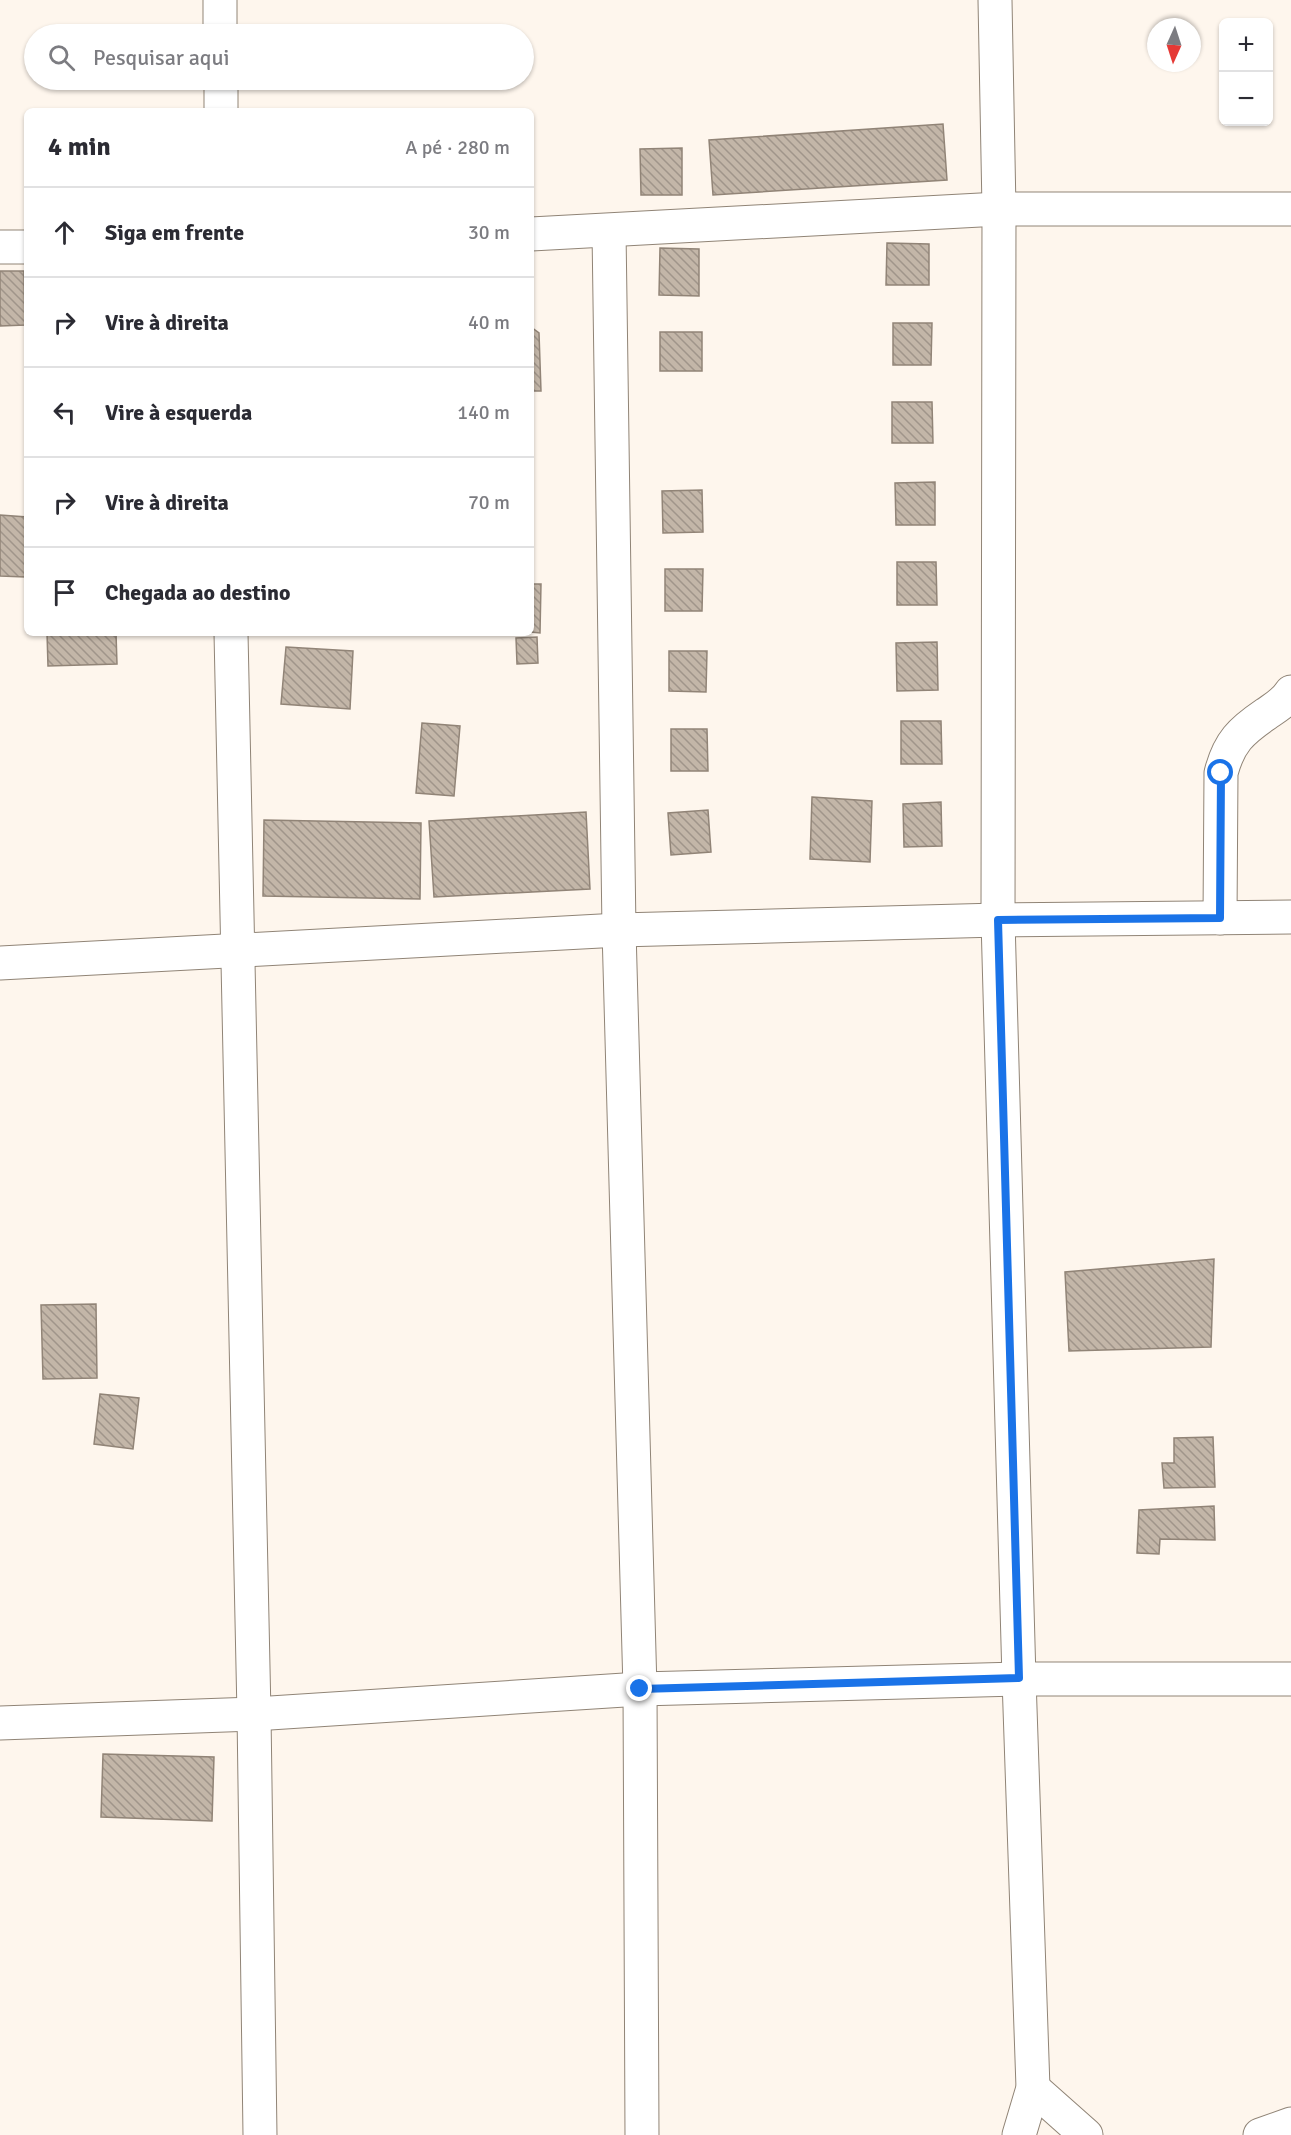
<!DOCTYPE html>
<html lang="pt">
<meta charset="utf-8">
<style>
:root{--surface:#fff;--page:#f2f2f3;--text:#2b2b33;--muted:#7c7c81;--line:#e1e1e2}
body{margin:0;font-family:Signika,sans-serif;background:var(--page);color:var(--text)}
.controls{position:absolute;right:18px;top:18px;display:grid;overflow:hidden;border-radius:9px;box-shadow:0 2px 4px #0004}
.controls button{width:54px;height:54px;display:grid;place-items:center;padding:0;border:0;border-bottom:2px solid var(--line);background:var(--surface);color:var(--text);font:30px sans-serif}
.compass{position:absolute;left:1147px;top:18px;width:54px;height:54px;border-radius:50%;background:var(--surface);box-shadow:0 2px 4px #0004;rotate:183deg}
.stop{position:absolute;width:18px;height:18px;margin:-14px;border:4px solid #1a73e8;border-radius:50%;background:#fff}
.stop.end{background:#1a73e8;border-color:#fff;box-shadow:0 2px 6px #0008}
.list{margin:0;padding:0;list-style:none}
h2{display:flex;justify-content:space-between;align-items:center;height:78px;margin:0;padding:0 24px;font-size:26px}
h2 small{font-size:20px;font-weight:400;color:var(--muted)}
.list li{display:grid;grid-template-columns:39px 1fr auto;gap:18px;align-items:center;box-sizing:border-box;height:90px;padding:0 24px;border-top:2px solid var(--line)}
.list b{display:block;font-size:22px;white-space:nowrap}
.list em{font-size:20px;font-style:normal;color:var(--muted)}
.icon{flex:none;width:33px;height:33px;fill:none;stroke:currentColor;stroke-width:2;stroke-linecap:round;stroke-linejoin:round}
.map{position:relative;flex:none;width:1291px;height:2135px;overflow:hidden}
.search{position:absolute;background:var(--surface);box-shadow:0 2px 4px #0004;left:24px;top:24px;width:510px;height:66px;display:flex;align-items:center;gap:15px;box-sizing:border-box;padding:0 21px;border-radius:33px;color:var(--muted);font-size:22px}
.panel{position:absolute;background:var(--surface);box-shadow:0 2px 4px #0004;left:24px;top:108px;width:510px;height:528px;border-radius:9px}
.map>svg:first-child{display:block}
.building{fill:url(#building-back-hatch);stroke:#918477;stroke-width:1.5}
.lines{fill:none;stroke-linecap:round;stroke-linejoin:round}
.minor-casing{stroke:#908476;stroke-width:35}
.minor{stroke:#fff;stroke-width:33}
.route{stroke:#1a73e8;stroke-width:8}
</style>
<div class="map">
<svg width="1291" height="2135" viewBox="0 0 1291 2135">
<defs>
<pattern id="building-back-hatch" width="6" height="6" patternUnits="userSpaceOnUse" patternTransform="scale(1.5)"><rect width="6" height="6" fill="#c3b6a8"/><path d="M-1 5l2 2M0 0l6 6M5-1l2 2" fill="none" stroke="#a0958a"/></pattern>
</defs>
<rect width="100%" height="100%" fill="#fef6ed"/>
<!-- building -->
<g class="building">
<path d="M943,124l4,56 -234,15 -4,-55z"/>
<path d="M682,148v47h-41l-1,-46z"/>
<path d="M887,243l42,1v41h-43z"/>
<path d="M660,248l39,1v47l-40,-1z"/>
<path d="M0,271h24l1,54 -25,1z"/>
<path d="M893,323h39l-1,42h-38z"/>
<path d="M531,327l8,6 2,58h-10z"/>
<rect x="660" y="332" width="42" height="39"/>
<path d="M892,402h40l1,41h-41z"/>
<path d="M935,482v43h-39l-1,-42z"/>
<path d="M702,490l1,42 -40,1 -1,-42z"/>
<path d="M0,515l27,2 -2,60 -25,-1z"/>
<path d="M897,562h39l1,43h-40z"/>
<path d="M665,569h38l-1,42h-37z"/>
<path d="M531,584h10l-1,49 -9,-1z"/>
<path d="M47,633h69l1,31 -69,2z"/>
<path d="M537,637l1,26 -21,1 -1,-26z"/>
<path d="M937,642l1,48 -41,1 -1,-48z"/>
<path d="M286,647l67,4 -3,58 -69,-5z"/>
<path d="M669,651h38l-1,41 -37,-1z"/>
<path d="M901,721h40l1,43h-41z"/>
<path d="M422,723l38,3 -6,70 -38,-3z"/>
<path d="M671,729h36l1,42h-37z"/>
<path d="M812,797l60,4 -2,61 -60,-3z"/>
<path d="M941,802l1,44 -38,1 -1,-43z"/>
<path d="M708,810l3,42 -40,3 -3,-42z"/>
<path d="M586,812l4,77 -156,8 -5,-76z"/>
<path d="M264,820l157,3 -1,76 -157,-3z"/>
<path d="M1214,1259l-3,88 -142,4 -4,-79z"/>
<path d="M96,1304l1,74 -54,1 -2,-74z"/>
<path d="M100,1394l39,4 -6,51 -39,-5z"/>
<path d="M1213,1437l2,50 -51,1 -2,-25h12v-25z"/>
<path d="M1214,1506l1,34 -55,-1 -1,15 -22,-1 2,-43z"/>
<path d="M103,1754l111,3 -2,64 -111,-4z"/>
</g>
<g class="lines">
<defs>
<g id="minor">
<path d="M220,0v34"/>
<path d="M995,0l4,209 -1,711 21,759 14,409 -14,47"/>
<path d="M221,80v31"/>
<path d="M609,231l10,699 21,759 2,446"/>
<path d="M531,234l468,-25h292"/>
<path d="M0,247h27"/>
<path d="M231,633l23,1081 6,421"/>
<path d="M1220,918l1,-145c8,-31 20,-42 45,-59 10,-7 19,-12 25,-22"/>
<path d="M0,963l619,-33 379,-10 293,-3"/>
<path d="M0,1723l254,-9 386,-25 379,-10h272"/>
<path d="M1033,2088l53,47"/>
<path d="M1260,2135l31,-11"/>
</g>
</defs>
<!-- minor casing -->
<use href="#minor" class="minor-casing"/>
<!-- minor -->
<use href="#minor" class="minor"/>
</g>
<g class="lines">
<!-- route -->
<path class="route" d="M640,1689l379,-11 -21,-758 222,-2 1,-145"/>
</g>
</svg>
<div class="controls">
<button>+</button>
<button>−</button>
</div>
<svg class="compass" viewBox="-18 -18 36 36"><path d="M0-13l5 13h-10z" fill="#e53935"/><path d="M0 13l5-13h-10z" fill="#7c7c81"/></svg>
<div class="stop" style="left:1221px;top:773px"></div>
<div class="stop end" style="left:640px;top:1689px"></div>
<div class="search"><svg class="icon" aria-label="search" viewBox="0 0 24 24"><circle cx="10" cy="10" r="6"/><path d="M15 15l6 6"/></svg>Pesquisar aqui</div>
<section class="panel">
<h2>4 min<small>A pé · 280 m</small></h2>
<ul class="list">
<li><svg class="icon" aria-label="ahead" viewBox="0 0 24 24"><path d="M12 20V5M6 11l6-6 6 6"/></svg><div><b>Siga em frente</b></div><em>30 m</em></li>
<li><svg class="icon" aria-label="right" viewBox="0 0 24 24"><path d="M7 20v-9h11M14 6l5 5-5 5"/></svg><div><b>Vire à direita</b></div><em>40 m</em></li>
<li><svg class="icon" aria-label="left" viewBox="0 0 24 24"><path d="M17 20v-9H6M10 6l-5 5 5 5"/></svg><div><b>Vire à esquerda</b></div><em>140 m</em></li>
<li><svg class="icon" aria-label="right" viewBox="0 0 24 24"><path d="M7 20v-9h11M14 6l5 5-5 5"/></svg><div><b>Vire à direita</b></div><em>70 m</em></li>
<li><svg class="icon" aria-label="arrive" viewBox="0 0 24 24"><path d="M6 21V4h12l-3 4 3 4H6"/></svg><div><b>Chegada ao destino</b></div></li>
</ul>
</section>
</div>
